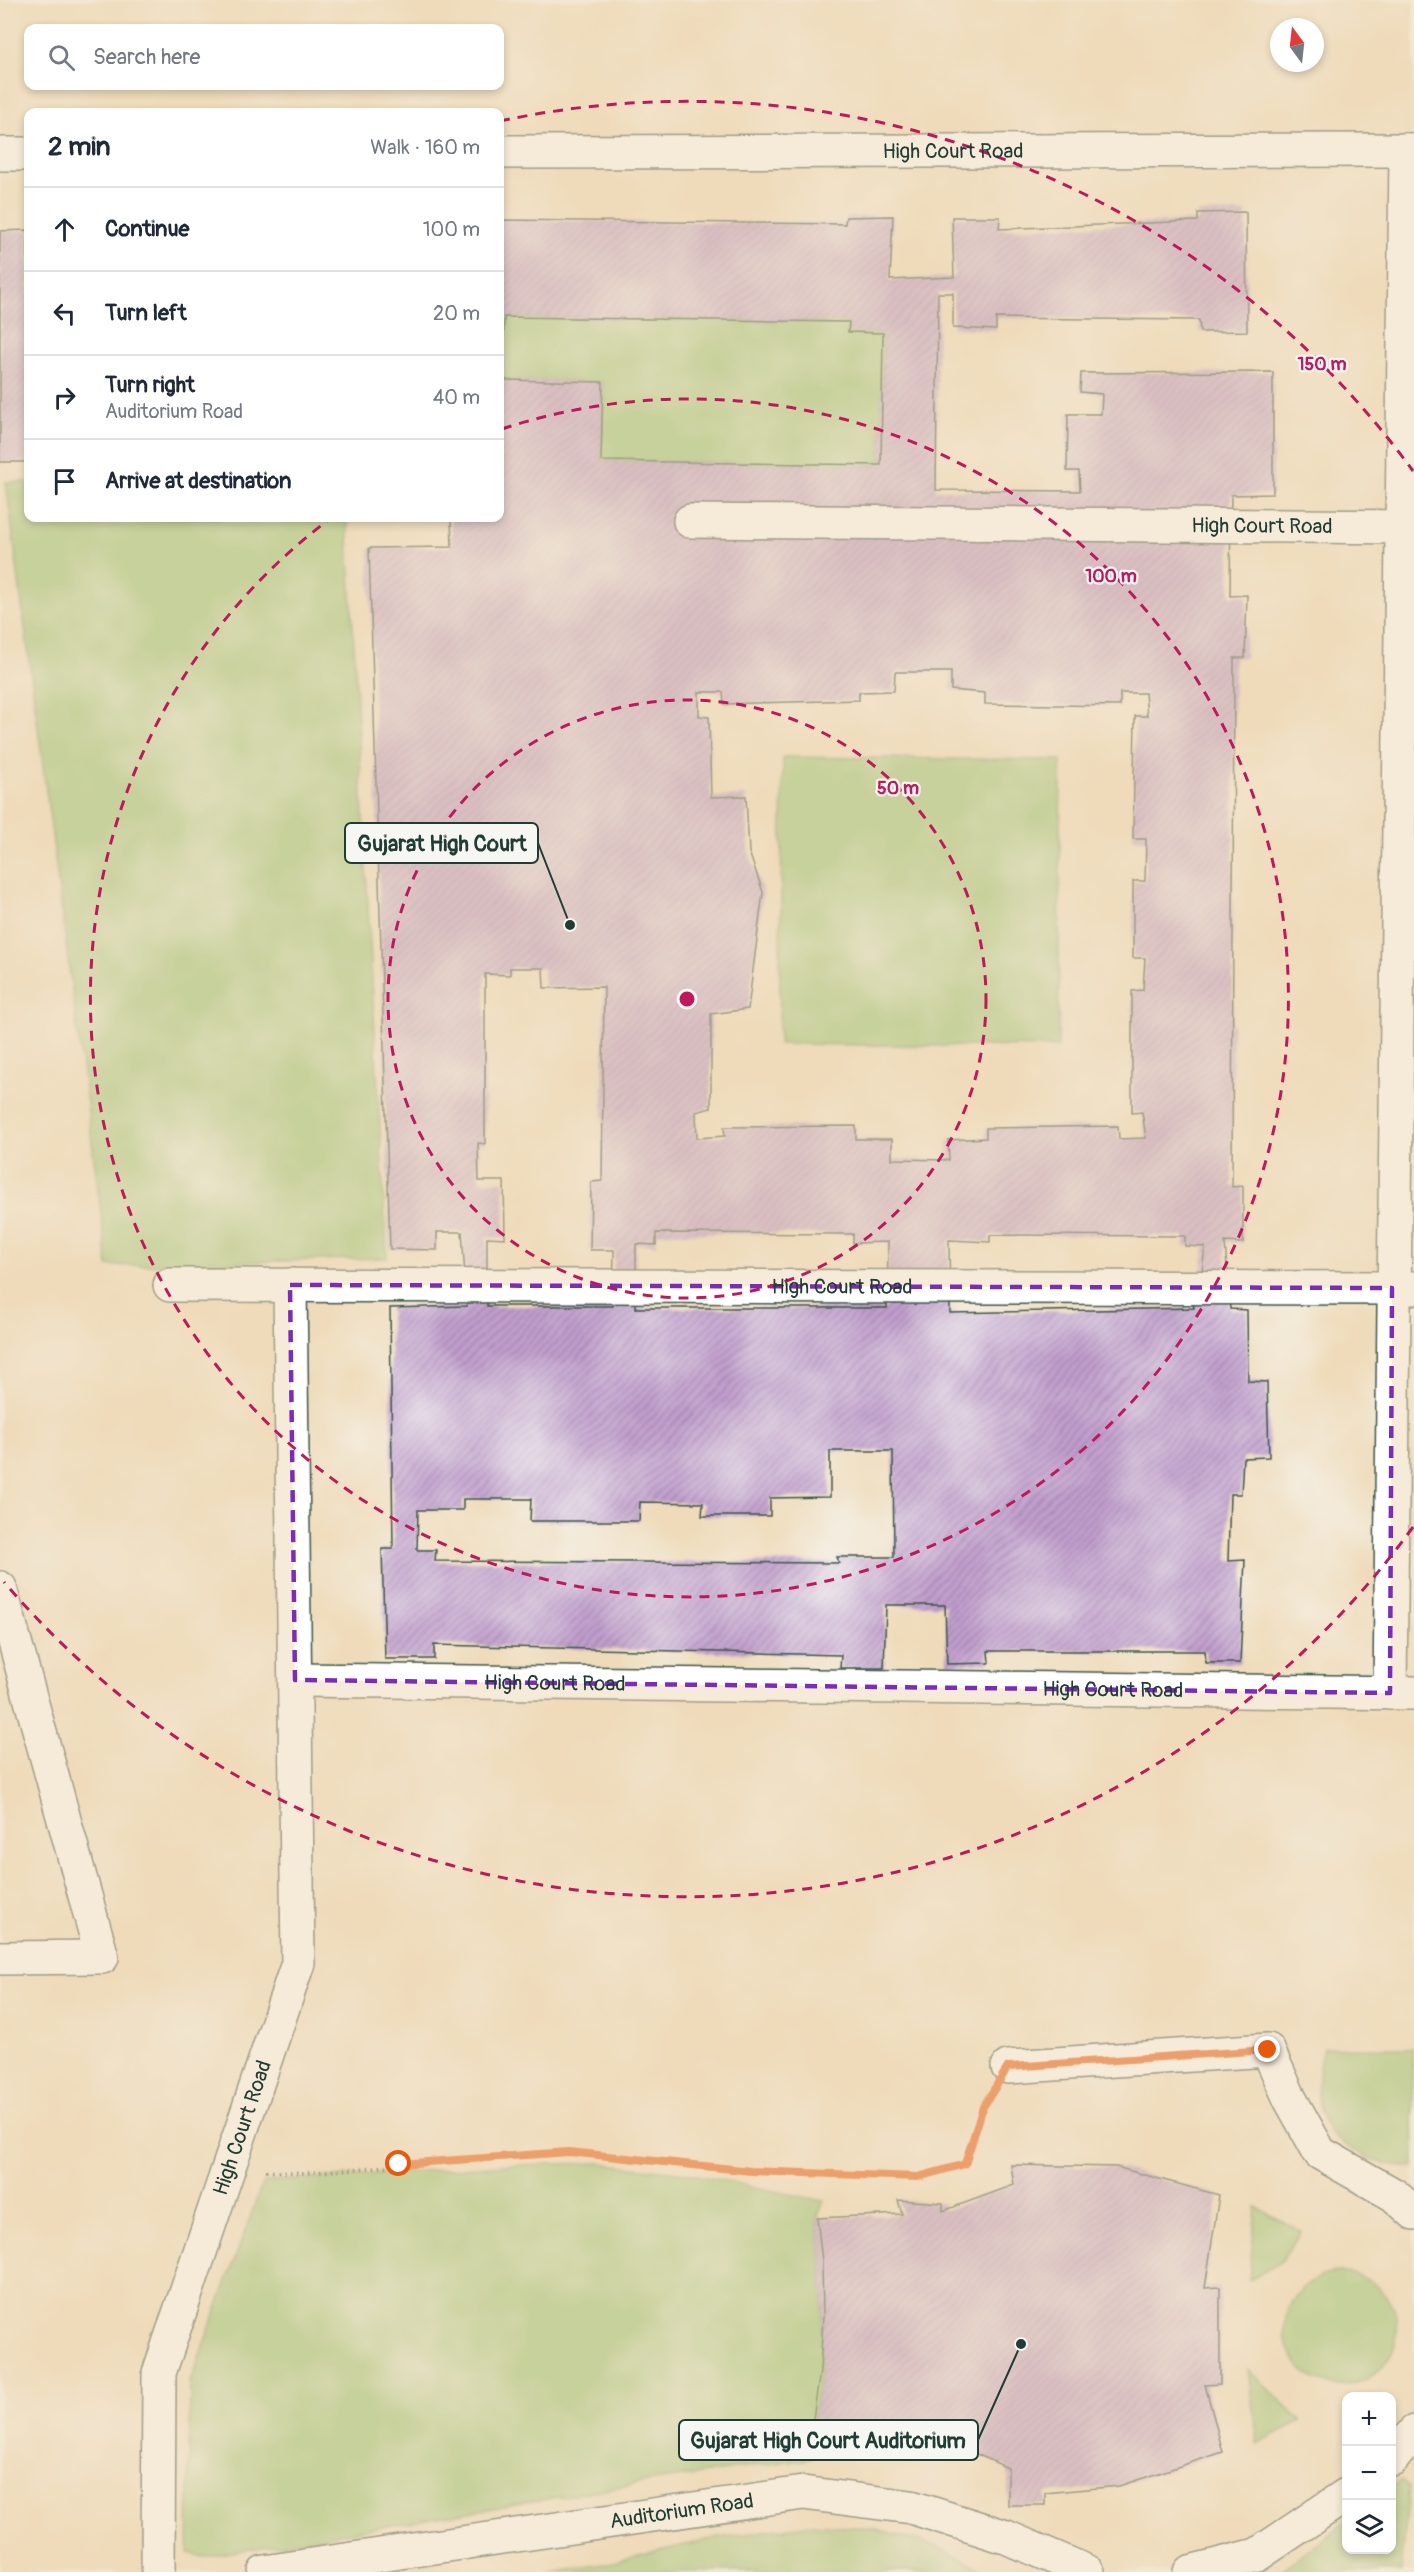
<!DOCTYPE html>
<meta charset="utf-8">
<style>
:root{--surface:#fff;--page:#f2f2f3;--text:#1f2937;--muted:#747a83;--line:#e0e1e3}
body{margin:0;font-family:Pangolin,sans-serif;background:var(--page);color:var(--text)}
.controls{position:absolute;right:18px;bottom:18px;display:grid;overflow:hidden;border-radius:12px;box-shadow:0 3px 9px #0003}
.controls button{width:54px;height:54px;display:grid;place-items:center;padding:0;border:0;border-bottom:2px solid var(--line);background:var(--surface);color:var(--text);font:30px sans-serif}
.compass{position:absolute;left:1270px;top:18px;width:54px;height:54px;border-radius:50%;background:var(--surface);box-shadow:0 3px 9px #0003;rotate:345deg}
.stop{position:absolute;width:18px;height:18px;margin:-14px;border:4px solid #ea580c;border-radius:50%;background:#fff}
.stop.end{background:#ea580c;border-color:#fff;box-shadow:0 2px 6px #0008}
.list{margin:0;padding:0;list-style:none}
h2{display:flex;justify-content:space-between;align-items:center;height:78px;margin:0;padding:0 24px;font-size:26px}
h2 small{font-size:20px;font-weight:400;color:var(--muted)}
.list li{display:grid;grid-template-columns:39px 1fr auto;gap:18px;align-items:center;box-sizing:border-box;height:84px;padding:0 24px;border-top:2px solid var(--line)}
.list b{display:block;font-size:22px;white-space:nowrap}
.list p{margin:0;font-size:20px;white-space:nowrap;color:var(--muted)}
.list em{font-size:20px;font-style:normal;color:var(--muted)}
.icon{flex:none;width:33px;height:33px;fill:none;stroke:currentColor;stroke-width:2;stroke-linecap:round;stroke-linejoin:round}
.map{position:relative;flex:none;width:1414px;height:2572px;overflow:hidden}
.search{position:absolute;background:var(--surface);box-shadow:0 3px 9px #0003;left:24px;top:24px;width:480px;height:66px;display:flex;align-items:center;gap:15px;box-sizing:border-box;padding:0 21px;border-radius:12px;color:var(--muted);font-size:22px}
.panel{position:absolute;background:var(--surface);box-shadow:0 3px 9px #0003;left:24px;top:108px;width:480px;height:414px;border-radius:12px}
.map>svg:first-child{display:block}
.green{fill:#97c574;stroke:#5b8154;stroke-width:1.5}
.building{fill:url(#building-hatch);fill-rule:evenodd}
.lines{fill:none;stroke-linecap:round;stroke-linejoin:round}
.minor-casing{stroke:#3e5548;stroke-width:36}
.path{stroke:#3e5548;stroke-width:4;stroke-dasharray:1.5 4.5;stroke-linecap:butt}
.minor{stroke:#fff;stroke-width:33}
.route{stroke:#ea580c;stroke-width:8}
.marked{fill:none;stroke:#7b2cbf;stroke-width:4.5;stroke-dasharray:12 8;stroke-linejoin:round}
.ring{fill:none;stroke:#c2185b;stroke-width:3;stroke-dasharray:10 8}
.labels{text-anchor:middle;stroke-width:4.5;stroke-linejoin:round;paint-order:stroke}
.street-label{font-size:21px;fill:#1f3d34;stroke:#f6f6f2}
.centre{fill:#c2185b;stroke:#f6f6f2;stroke-width:3}
.ring-label{font-size:18px;text-anchor:middle;font-weight:bold;fill:#c2185b;stroke:#f6f6f2;stroke-width:4.5;stroke-linejoin:round;paint-order:stroke}
.leader{fill:none;stroke:#1f3d34;stroke-width:2}
.callout-dot{fill:#1f3d34;stroke:#f6f6f2;stroke-width:2}
.callout{fill:#f6f6f2;stroke:#1f3d34;stroke-width:2}
.callout-label{font-size:22px;text-anchor:middle;font-weight:bold;fill:#1f3d34}
</style>
<div class="map">
<svg width="1414" height="2572" viewBox="0 0 1414 2572">
<defs>
<pattern id="building-hatch" width="6" height="6" patternUnits="userSpaceOnUse" patternTransform="scale(1.5)"><rect width="6" height="6" fill="#c19ecd"/><path d="M-1 1l2-2M0 6l6-6M5 7l2-2" fill="none" stroke="#9c82a7"/></pattern>
</defs>
<rect width="100%" height="100%" fill="#f6f6f2"/>
<filter id="ink" filterUnits="userSpaceOnUse"><feTurbulence type="fractalNoise" baseFrequency=".0167" numOctaves="2"/><feDisplacementMap in="SourceGraphic" scale="12" xChannelSelector="R" yChannelSelector="G"/><feConvolveMatrix kernelMatrix="1 2 1 2 8 2 1 2 1" color-interpolation-filters="sRGB"/></filter>
<filter id="wash" filterUnits="userSpaceOnUse"><feTurbulence type="fractalNoise" baseFrequency=".008" numOctaves="4" result="noise"/><feDisplacementMap in="SourceGraphic" scale="24" xChannelSelector="R" yChannelSelector="G"/><feGaussianBlur stdDeviation="1.35" result="paint"/><feColorMatrix in="noise" values="0 0 0 0 0 0 0 0 0 0 0 0 0 0 0 0 0 1.4 0 .05"/><feComposite in="paint" operator="in"/></filter>
<g filter="url(#wash)">
<rect width="100%" height="100%" fill="#efdbba"/>
<!-- green -->
<g class="green">
<path d="M504,317l345,5 -1,9 35,2 -2,132 -280,-4 2,-79 -100,-2z"/>
<path d="M6,482h22v36h319l40,740 -279,8z"/>
<path d="M783,757l278,3 -3,287 -279,-3z"/>
<path d="M1323,2048h89l2,119c-19,1 -32,-3 -49,-11 -13,-6 -24,-12 -34,-23 -17,-21 -15,-61 -8,-85z"/>
<path d="M600,2163l86,10 138,28 -7,17 5,43 1,56 -3,54 -8,54 3,32 -174,26 -438,74 -15,-4 2,-171 73,-200 241,-17z"/>
<path d="M1256,2207l45,24 -20,31 -32,18z"/>
<circle cx="1341" cy="2329" r="56"/>
<path d="M1248,2369l53,52 -44,23z"/>
<path d="M1402,2481l7,7 -8,84h-123l68,-50v28h46v-62z"/>
<path d="M811,2524l63,5 64,18 48,25h-436l53,-8 108,-25z"/>
</g>
<g id="blocks">
<!-- building -->
<g class="building">
<path d="M1246,212l1,119 -47,1 -1,-12 -203,-2v12l-43,-2v-35h-15l-2,197 144,1 -1,-20h-12l1,-57h33l1,-20 -22,-2 1,-19 192,-1v122l-42,1 -1,101 17,-1 -2,63h-11l-2,529 11,-1v57l-18,-1 5,67 17,1 1,71 19,1 2,75 -26,1 -2,36h-11l-2,67 17,-1 -5,103h-34l-1,-12h-217l1,12 -42,1 -2,-59h-59l-2,63h-44l1,-13 -407,-10v14h-49l-3,-110h11l-3,-241 77,-2 -5,-74h-25v18l-47,-1 -21,-701 83,-1 -1,-29h49v-298l345,4 1,-7 47,-1 -3,64 64,-3 -2,-60h48l-1,12 199,-8v-8zM504,317l345,5 -1,10 35,1 -2,132 -280,-4 2,-79 -100,-2zM895,672h56v18l34,3v11l135,2v-13h25l2,23h-12l-2,123h13l-1,42h-12v77h12l-2,32 -11,1v122l10,-1 4,26 -27,1 -1,-13 -132,2v10l-38,2 1,20 -57,-1v-20h-36v-13l-132,1 1,9 -28,2 -1,-26 15,-4v-94l37,-5 15,-117 -14,-40 -3,-56 -35,1 -2,-80 -10,-1v-24h24l1,12 135,-4v-8l35,-1zM510,968h33l1,20 60,-1 -2,194 -11,1 -1,68h24l-1,56h-126v-69l18,1 -1,-57h-25l-1,-38 7,1v-170l25,1zM656,1233l197,1v9l35,-1 -1,66h-251v-64l20,1zM990,1235l195,1v10l20,1 -3,24 -11,24 3,13 -244,5 -1,-73 41,2zM830,1451h63l1,106h-57l2,6 -404,-2 1,-11h-19l1,-40h45v-11h68l-1,22h109l1,-19 63,1 -1,13h68v-18l60,-1z"/>
<path d="M28,230v232h-28v-231z"/>
<path d="M1011,2165l105,2 103,28 -14,93 15,-1v97l-15,1 18,67 -104,34 -74,7v12h-37v-37l-70,-31v19h-49v-30l-77,-1 8,-54 3,-54 -1,-56 -5,-43 85,-4 -4,-14 45,3v8l71,-26z"/>
</g>
</g>
</g>
<g filter="url(#ink)">
<use href="#blocks" fill-opacity="0" stroke="#3e5548" stroke-width="1.5"/>
<g class="lines">
<defs>
<g id="minor">
<path id="s1" d="M500,152l914,-2"/>
<path d="M0,154h28"/>
<path id="s2" d="M690,521l724,6"/>
<path id="s3" d="M170,1285l1243,3"/>
<path d="M0,1588l102,369 -102,1"/>
<path id="s4" d="M295,1680l1119,13"/>
<path d="M1390,1693l16,-1543"/>
<path d="M1008,2067l260,-17 22,49 30,54 74,42 20,18"/>
<path d="M1392,2459l22,-27"/>
<path id="s5" d="M158,2572l1,-199 139,-410 -8,-678"/>
<path id="s6" d="M264,2572l539,-79 108,14 95,30 82,35"/>
<path d="M1190,2572l67,-17 89,-60"/>
</g>
</defs>
<!-- minor casing -->
<use href="#minor" class="minor-casing"/>
<!-- path -->
<path class="path" d="M266,2171l38,2 265,-21 89,11 93,8 167,6 47,-13 18,-57 5,-9"/>
<!-- minor -->
<use href="#minor" class="minor"/>
</g>
</g>
<g class="lines" filter="url(#ink)">
<!-- route -->
<path class="route" d="M399,2164l170,-12 182,19 167,6 47,-13 18,-57 25,-40 260,-17"/>
</g>
<!-- marked area -->
<path d="M0 0H1414V2572H0ZM290,1285l1102,3 -2,405 -1095,-13z" fill="#efdbba" fill-opacity=".55" fill-rule="evenodd"/>
<path class="marked" d="M290,1285l1102,3 -2,405 -1095,-13z"/>
<!-- distance rings -->
<g class="ring">
<circle cx="687" cy="999" r="299"/>
<path d="M502 429A599 599 0 1 1 327 521"/>
<path d="M1413 1527A898 898 0 0 1 4 1582M500 121A898 898 0 0 1 1413 471"/>
</g>
<g class="labels">
<!-- street labels -->
<g class="street-label">
<text dy="7" stroke="none"><textPath href="#s1" startOffset="453">High Court Road</textPath></text>
<text dy="7" stroke="none"><textPath href="#s2" startOffset="572">High Court Road</textPath></text>
<text dy="7" stroke="none"><textPath href="#s3" startOffset="672">High Court Road</textPath></text>
<text dy="7" stroke="none"><textPath href="#s4" startOffset="260">High Court Road</textPath></text>
<text dy="7" stroke="none"><textPath href="#s4" startOffset="818">High Court Road</textPath></text>
<text dy="7" stroke="none"><textPath href="#s5" startOffset="458">High Court Road</textPath></text>
<text dy="7" stroke="none"><textPath href="#s6" startOffset="422">Auditorium Road</textPath></text>
</g>
</g>
<circle cx="687" cy="999" r="9" class="centre"/>
<g class="ring-label">
<text x="1322" y="370">150 m</text>
<text x="1111" y="582">100 m</text>
<text x="898" y="794">50 m</text>
</g>
<!-- callouts -->
<path class="leader" d="M570 925L538 843M1021 2344L978 2440"/>
<g class="callout-dot">
<circle cx="570" cy="925" r="6"/>
<circle cx="1021" cy="2344" r="6"/>
</g>
<g class="callout">
<rect x="345" y="823" width="193" height="40" rx="6"/>
<rect x="679" y="2420" width="299" height="40" rx="6"/>
</g>
<g class="callout-label">
<text x="442" y="851">Gujarat High Court</text>
<text x="828" y="2448">Gujarat High Court Auditorium</text>
</g>
</svg>
<div class="controls">
<button>+</button>
<button>−</button>
<button><svg class="icon" aria-label="layers" viewBox="0 0 24 24"><path d="M12 4l9 5-9 5-9-5zM3 14l9 5 9-5"/></svg></button>
</div>
<svg class="compass" viewBox="-18 -18 36 36"><path d="M0-13l5 13h-10z" fill="#e53935"/><path d="M0 13l5-13h-10z" fill="#747a83"/></svg>
<div class="stop" style="left:399px;top:2164px"></div>
<div class="stop end" style="left:1268px;top:2050px"></div>
<div class="search"><svg class="icon" aria-label="search" viewBox="0 0 24 24"><circle cx="10" cy="10" r="6"/><path d="M15 15l6 6"/></svg>Search here</div>
<section class="panel">
<h2>2 min<small>Walk · 160 m</small></h2>
<ul class="list">
<li><svg class="icon" aria-label="ahead" viewBox="0 0 24 24"><path d="M12 20V5M6 11l6-6 6 6"/></svg><div><b>Continue</b></div><em>100 m</em></li>
<li><svg class="icon" aria-label="left" viewBox="0 0 24 24"><path d="M17 20v-9H6M10 6l-5 5 5 5"/></svg><div><b>Turn left</b></div><em>20 m</em></li>
<li><svg class="icon" aria-label="right" viewBox="0 0 24 24"><path d="M7 20v-9h11M14 6l5 5-5 5"/></svg><div><b>Turn right</b><p>Auditorium Road</p></div><em>40 m</em></li>
<li><svg class="icon" aria-label="arrive" viewBox="0 0 24 24"><path d="M6 21V4h12l-3 4 3 4H6"/></svg><div><b>Arrive at destination</b></div></li>
</ul>
</section>
</div>
